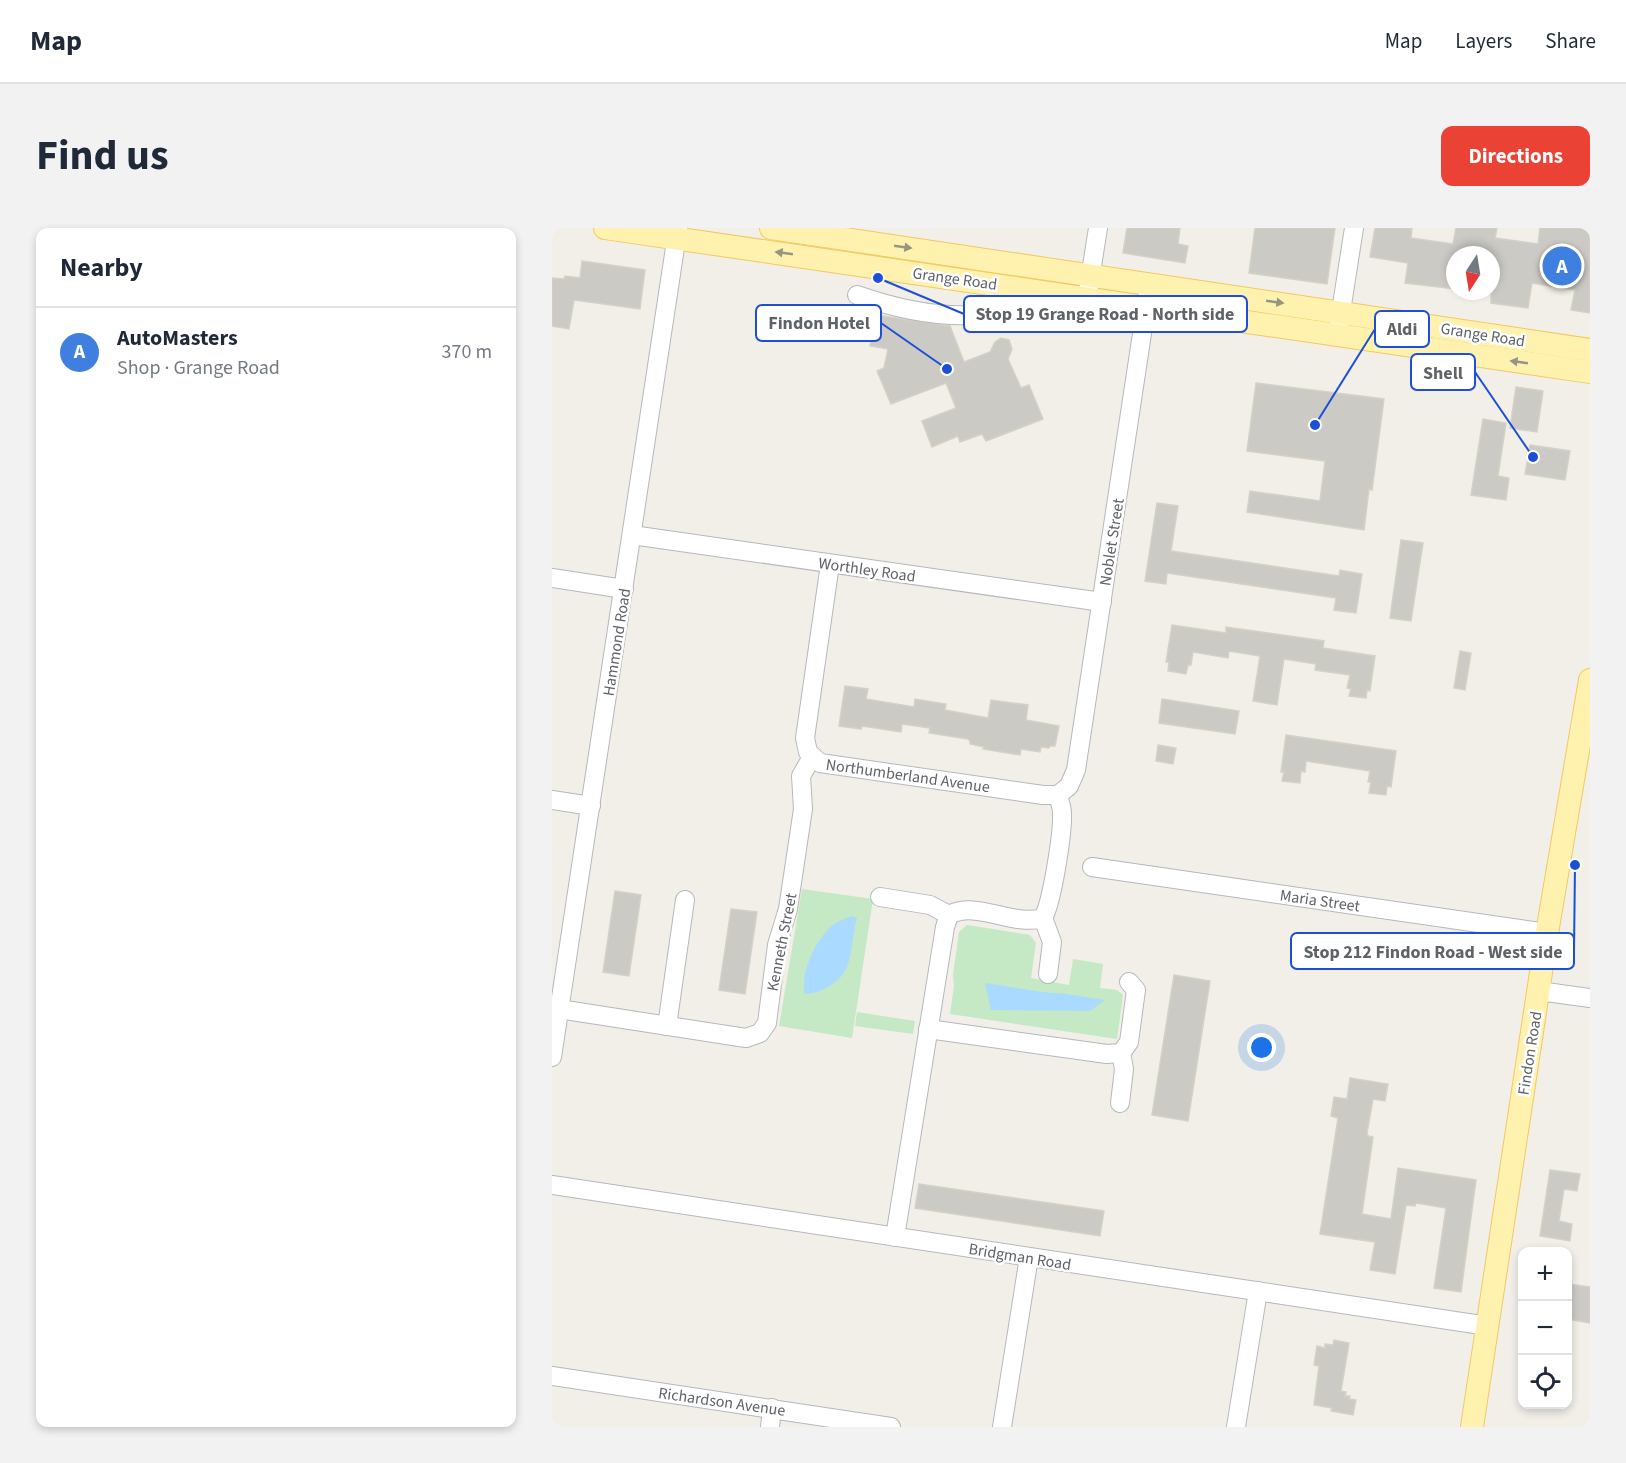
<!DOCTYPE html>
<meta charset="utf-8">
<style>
:root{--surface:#fff;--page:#f2f2f3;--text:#1f2937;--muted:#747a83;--line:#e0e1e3;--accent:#ea4335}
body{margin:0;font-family:"Source Sans 3",sans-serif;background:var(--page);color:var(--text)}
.controls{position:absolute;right:18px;bottom:18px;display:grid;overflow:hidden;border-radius:12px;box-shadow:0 3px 9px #0003}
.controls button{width:54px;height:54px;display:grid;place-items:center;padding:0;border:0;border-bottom:2px solid var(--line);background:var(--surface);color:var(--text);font:30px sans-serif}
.compass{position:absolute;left:894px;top:18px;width:54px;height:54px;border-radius:50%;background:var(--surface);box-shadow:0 3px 9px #0003;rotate:192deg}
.you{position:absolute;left:710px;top:820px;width:21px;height:21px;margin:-15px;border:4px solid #fff;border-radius:50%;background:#1a73e8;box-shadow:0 0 0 9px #1a73e833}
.badge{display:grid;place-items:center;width:39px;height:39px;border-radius:50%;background:var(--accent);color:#fff;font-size:20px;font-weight:700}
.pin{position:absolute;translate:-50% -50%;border:3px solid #fff;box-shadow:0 2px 6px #0006}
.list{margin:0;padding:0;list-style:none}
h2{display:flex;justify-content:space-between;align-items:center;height:78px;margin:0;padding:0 24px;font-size:26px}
h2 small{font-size:20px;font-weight:400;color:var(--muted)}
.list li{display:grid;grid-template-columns:39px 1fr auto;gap:18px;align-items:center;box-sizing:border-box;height:90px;padding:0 24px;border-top:2px solid var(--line)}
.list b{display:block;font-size:22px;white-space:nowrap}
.list p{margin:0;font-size:20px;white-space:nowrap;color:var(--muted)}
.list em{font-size:20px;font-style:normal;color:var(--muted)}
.icon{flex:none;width:33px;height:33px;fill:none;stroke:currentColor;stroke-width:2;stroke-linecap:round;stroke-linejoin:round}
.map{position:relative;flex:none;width:1038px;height:1199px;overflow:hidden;border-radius:12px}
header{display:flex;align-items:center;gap:36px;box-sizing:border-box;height:84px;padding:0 30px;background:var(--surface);border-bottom:2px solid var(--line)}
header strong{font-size:28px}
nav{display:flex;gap:33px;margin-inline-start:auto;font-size:21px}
.intro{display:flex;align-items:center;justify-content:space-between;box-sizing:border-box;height:144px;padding:0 36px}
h1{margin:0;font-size:42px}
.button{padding:15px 27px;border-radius:12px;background:var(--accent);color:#fff;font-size:21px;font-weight:700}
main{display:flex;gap:36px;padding:0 36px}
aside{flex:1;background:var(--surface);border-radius:12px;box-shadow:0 3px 9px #0003}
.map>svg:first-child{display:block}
.green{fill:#c5e8c5}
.water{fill:#aadaff}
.building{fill:#cccac5;stroke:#d6d1c6;stroke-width:1.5}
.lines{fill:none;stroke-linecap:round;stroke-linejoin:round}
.minor-casing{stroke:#b5b8bc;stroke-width:20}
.major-casing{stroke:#f2c960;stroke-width:24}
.minor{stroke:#fff;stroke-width:18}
.major{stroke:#fff2af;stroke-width:22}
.oneway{fill:#979581}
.labels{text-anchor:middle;stroke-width:5;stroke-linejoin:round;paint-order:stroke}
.street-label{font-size:16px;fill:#5f6368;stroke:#fff}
.leader{fill:none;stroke:#1d4ed8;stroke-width:2}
.callout-dot{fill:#1d4ed8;stroke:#fff;stroke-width:2}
.callout{fill:#fff;stroke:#1d4ed8;stroke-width:2}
.callout-label{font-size:18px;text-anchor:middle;font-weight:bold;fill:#5f6368}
</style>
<header>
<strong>Map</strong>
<nav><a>Map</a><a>Layers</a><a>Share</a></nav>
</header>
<div class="intro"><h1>Find us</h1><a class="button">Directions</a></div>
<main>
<aside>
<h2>Nearby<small></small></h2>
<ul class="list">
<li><span class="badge" style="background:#3f7fe0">A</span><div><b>AutoMasters</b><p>Shop · Grange Road</p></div><em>370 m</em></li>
</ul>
</aside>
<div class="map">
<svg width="1038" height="1199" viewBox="0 0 1038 1199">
<rect width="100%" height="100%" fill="#f1efe8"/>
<!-- green -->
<g class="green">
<path d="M250,661l71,10 -21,139 -73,-12z"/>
<path d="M415,697l63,10 6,8 -5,35 38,7 4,-26 30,5 -3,24 17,2 6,5 -6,44 -167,-25 4,-28 -1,-11 6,-43z"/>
<path d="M305,784l58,9 -2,13 -58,-8z"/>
</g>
<!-- water -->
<g class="water">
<path d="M299,688l6,2c-8,25 -1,52 -26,67 -9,6 -15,8 -26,9 -5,-23 11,-55 28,-69 5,-4 13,-6 18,-9z"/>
<path d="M433,755c12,1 67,12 74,10l46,7 -15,11 -99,-1z"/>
</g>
<!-- building -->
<g class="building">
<path d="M575,0h53l-2,16 10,2 -3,17 -62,-10z"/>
<path d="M703,0h80l-8,56 -78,-11z"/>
<path d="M823,0h37l-1,10 42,6 3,-16h41l-2,10 43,6 2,-16h50v85l-19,-3 4,-20 -43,-7 -4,25 -37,-5v-48h-36v34l-50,-6 3,-20 -38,-6z"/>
<path d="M30,33l63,9 -5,39 -66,-9 -5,29 -17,-3v-48l12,1 1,-3 15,2z"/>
<path d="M324,87l74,11 14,36 26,-10 5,-10 6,-4 8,2 3,9 -4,10 13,29 8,-3 14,34 -57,22 -4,-7 -22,8 -2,-6 -26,11 -10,-26 34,-13 -10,-25 -55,21 -14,-33 7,-3 4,-19 -18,-3z"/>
<path d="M704,155l128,16 -12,91 -3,-1 -5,41 -117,-18 3,-21 70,10 5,-40 -78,-10z"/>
<path d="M964,159l27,4 -6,41 -27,-4z"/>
<path d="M931,191l23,4 -8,53 11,2 -3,22 -35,-5z"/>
<path d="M978,217l40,6 -5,29 -40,-6z"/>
<path d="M605,275l21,3 -7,45 168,25 1,-6 22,4 -6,39 -22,-3 2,-12 -169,-25 -1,11 -21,-3z"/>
<path d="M849,312l22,3 -12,78 -21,-3z"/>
<path d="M620,397l54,8v-6l98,14 -1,7 52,8 -5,35 -3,-1 -1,8 -17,-2 2,-7 -4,-1 3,-13 -35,-5 1,-6 -32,-5 -7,46 -24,-4 7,-45 -31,-5 -1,7 -35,-6 -2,13h-3l-2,9 -18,-3 1,-9h-3z"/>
<path d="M908,423l11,2 -6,37 -11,-2z"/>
<path d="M293,458l23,3 -2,10 48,8 1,-8 31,5 -1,6 43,8 3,-18 37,5 -2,15 33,6 -4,20h-5l-1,2 -8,-1 -1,5 -19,-3 -1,6 -37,-6 1,-2 -14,-3v-3l-2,-2 -39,-6 1,-5 -28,-4 -1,8 -39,-6 -1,3 -22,-3z"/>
<path d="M610,471l77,12 -4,23 -76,-11z"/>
<path d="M734,507l110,16 -5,36 -4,-1 -1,9 -17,-2 2,-11h-3l2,-11 -64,-10 -1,11 -4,-1 -1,12 -18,-2 2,-9h-3z"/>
<path d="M606,517l18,3 -3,16 -17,-3z"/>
<path d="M63,663l26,4 -12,81 -26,-4z"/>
<path d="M179,681l26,3 -12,82 -26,-4z"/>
<path d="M622,747l36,6 -22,140 -36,-6z"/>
<path d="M798,850l38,6 -3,17 -12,-2 -6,34 1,3 5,1 -11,77 29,5 7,-51 78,12 -15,112 -27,-4 12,-80 -30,-5 -1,3 -9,-1 -11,69 -25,-4 5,-28 -55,-8 18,-116 -7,-2 3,-19 13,2z"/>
<path d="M998,942l30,4 -3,17 -13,-2 -5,32 13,3 -2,17 -30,-5z"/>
<path d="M367,956l185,27 -4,25 -185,-28z"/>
<path d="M1016,1056l22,3v36l-22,-4z"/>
<path d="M782,1112l15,3 -8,48 5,1 -1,4h5l-1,3 7,1 -3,15 -22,-4 1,-3 -18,-3 5,-39 -5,-1 3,-19 8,2v-4l8,1z"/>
</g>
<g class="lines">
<defs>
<g id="minor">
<path d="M305,67c40,14 85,24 128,19"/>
<path d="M535,70l11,-70"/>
<path d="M787,96l15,-96"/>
<path d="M80,307l470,67"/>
<path d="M278,336l-25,174 3,14 12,11 223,32h15"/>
<path d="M0,350l72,11"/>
<path d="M506,567l11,-9 7,-16 72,-476"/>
<path d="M0,572l39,6"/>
<path d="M540,639l455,66"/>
<path d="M328,669l50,8 19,10"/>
<path d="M491,690l9,24 -4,32"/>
<path d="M987,763l51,7"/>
<path d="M7,781l187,29 14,-5 7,-10 10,-78 11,-36 15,-100 -2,-33 11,-19"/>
<path d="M115,798l18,-126"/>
<path d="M376,801l179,25 14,-1 8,-11 7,-52 -7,-8"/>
<path d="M0,829l126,-829"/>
<path d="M568,875l4,-34 -3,-16"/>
<path d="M0,957l936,141"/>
<path d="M343,1009l50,-310 4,-12c28,-15 63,12 94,3 9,-15 20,-86 19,-105 0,-6 -3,-13 -4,-18"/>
<path d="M0,1148l339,51"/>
<path d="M218,1199l2,-19"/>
<path d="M450,1199l27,-170"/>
<path d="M684,1199l22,-136"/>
</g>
<g id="major">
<path d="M53,0l985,144"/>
<path d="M219,0l819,122"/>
<path d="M920,1199l75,-494 43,-253"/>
</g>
</defs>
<!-- minor casing -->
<use href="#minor" class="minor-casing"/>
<!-- major casing -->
<use href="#major" class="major-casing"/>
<!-- minor -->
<use href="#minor" class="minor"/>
<!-- major -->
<use href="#major" class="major"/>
</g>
<!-- one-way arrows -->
<defs><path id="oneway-solid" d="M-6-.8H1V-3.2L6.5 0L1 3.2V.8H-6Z" transform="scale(1.5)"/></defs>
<g class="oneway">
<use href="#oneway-solid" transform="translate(351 19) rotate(8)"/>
<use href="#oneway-solid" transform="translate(232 25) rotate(-172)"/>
<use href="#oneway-solid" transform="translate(723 74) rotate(8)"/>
<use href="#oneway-solid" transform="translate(967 134) rotate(-172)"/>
</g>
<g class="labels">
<!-- street labels -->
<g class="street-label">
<text transform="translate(403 50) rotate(8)" y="6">Grange Road</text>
<text transform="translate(931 106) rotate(9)" y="6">Grange Road</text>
<text transform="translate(559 314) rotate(-81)" y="6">Noblet Street</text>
<text transform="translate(315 341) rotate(8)" y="6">Worthley Road</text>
<text transform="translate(64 414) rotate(-81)" y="6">Hammond Road</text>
<text transform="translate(356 547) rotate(8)" y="6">Northumberland Avenue</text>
<text transform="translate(768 672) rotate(8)" y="6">Maria Street</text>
<text transform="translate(229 714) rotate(-79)" y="6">Kenneth Street</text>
<text transform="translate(977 825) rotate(-81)" y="6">Findon Road</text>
<text transform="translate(468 1028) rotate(9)" y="6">Bridgman Road</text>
<text transform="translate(170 1173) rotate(8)" y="6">Richardson Avenue</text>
</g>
</g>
<!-- callouts -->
<path class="leader" d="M326 50L412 86M395 141L329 95M763 197L823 101M981 229L923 144M1023 637L1022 723"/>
<g class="callout-dot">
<circle cx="326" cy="50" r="6"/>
<circle cx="395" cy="141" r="6"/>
<circle cx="763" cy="197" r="6"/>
<circle cx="981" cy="229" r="6"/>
<circle cx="1023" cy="637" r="6"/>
</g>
<g class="callout">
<rect x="412" y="68" width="283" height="36" rx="6"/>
<rect x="204" y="77" width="125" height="36" rx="6"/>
<rect x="823" y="83" width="54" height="36" rx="6"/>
<rect x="859" y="126" width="64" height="36" rx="6"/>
<rect x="739" y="705" width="283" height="36" rx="6"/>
</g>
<g class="callout-label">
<text x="553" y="92">Stop 19 Grange Road - North side</text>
<text x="267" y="101">Findon Hotel</text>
<text x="850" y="107">Aldi</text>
<text x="891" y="151">Shell</text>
<text x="881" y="730">Stop 212 Findon Road - West side</text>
</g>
</svg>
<div class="controls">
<button>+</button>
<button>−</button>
<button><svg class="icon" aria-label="locate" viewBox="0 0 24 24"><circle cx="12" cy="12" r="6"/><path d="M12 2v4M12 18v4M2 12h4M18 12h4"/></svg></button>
</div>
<svg class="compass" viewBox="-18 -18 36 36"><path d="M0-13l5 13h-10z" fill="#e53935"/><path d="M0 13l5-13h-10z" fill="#747a83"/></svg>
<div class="you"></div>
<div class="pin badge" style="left:1010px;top:38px;background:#3f7fe0">A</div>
</div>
</main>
